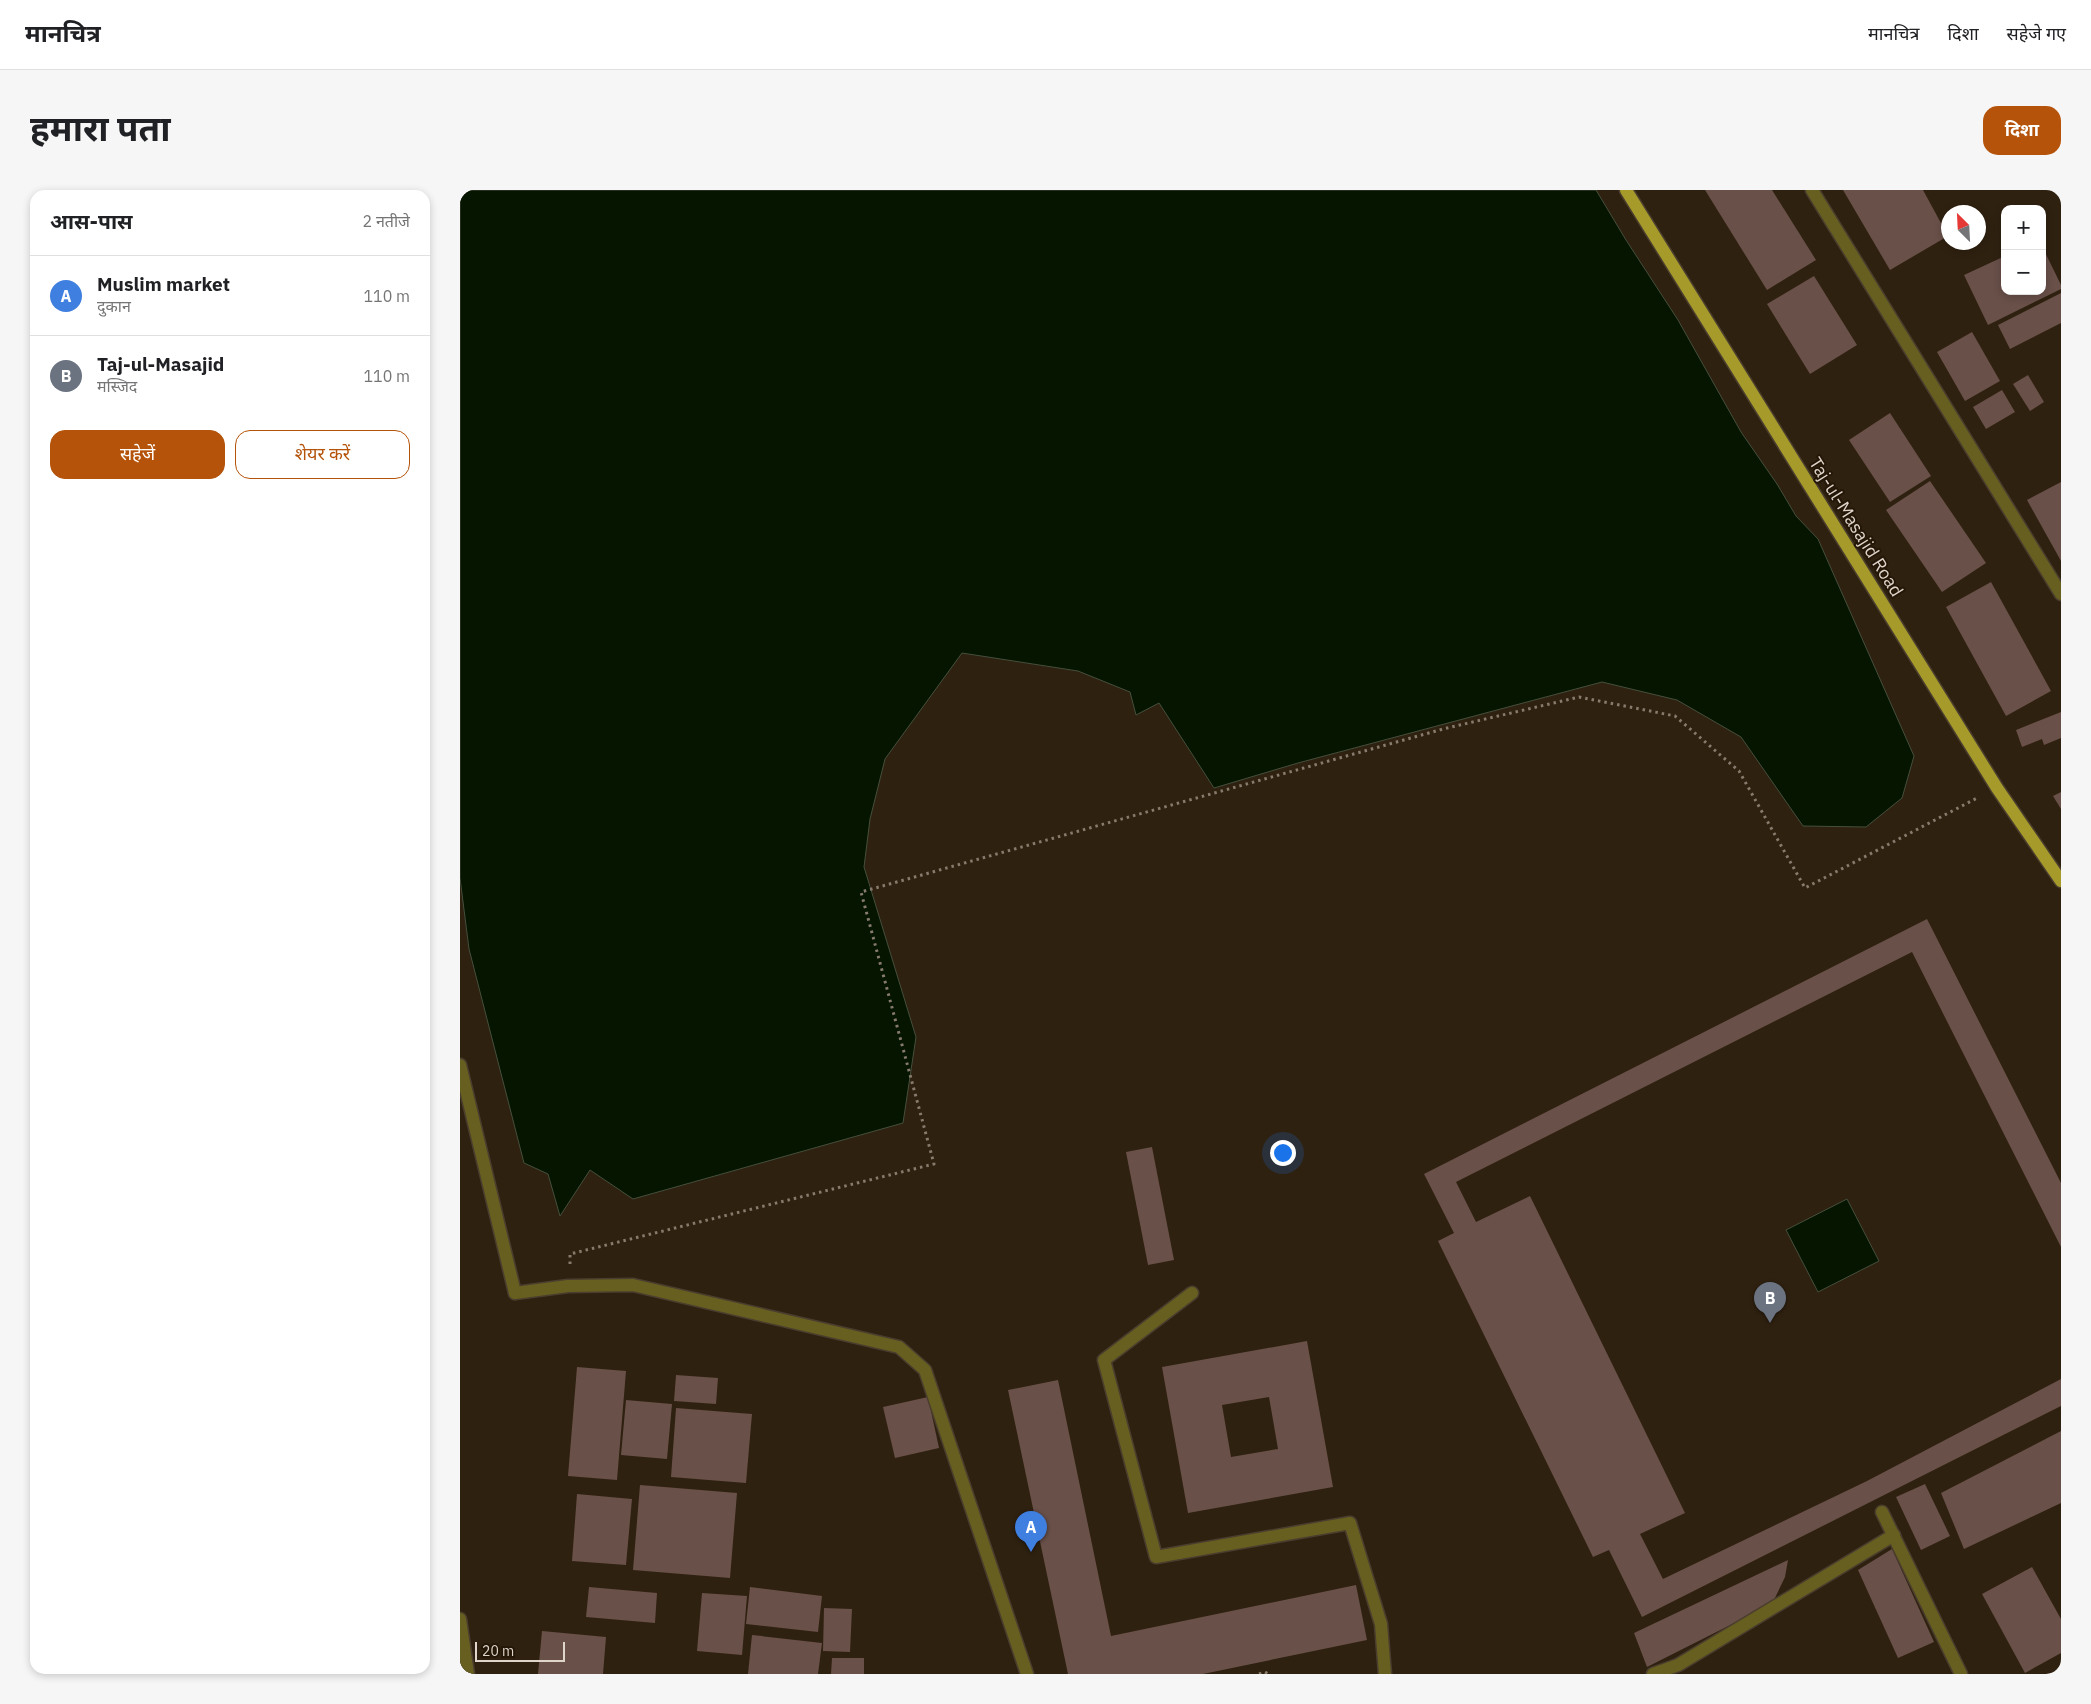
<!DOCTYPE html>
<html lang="hi">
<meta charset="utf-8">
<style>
:root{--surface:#fff;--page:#f6f6f6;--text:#202124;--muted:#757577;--line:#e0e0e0;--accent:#b45309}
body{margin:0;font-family:"IBM Plex Sans","Noto Sans Devanagari",sans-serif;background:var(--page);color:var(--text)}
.controls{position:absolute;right:15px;top:15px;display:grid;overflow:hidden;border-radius:10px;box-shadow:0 2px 8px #0003}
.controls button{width:45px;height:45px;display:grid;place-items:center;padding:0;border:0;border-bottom:1px solid var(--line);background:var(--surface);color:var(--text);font:25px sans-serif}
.compass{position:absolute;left:1481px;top:15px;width:45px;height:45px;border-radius:50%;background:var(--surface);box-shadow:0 2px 8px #0003;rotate:336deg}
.scale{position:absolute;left:15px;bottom:12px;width:90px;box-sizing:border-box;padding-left:5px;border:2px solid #dfd5cb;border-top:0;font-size:14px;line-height:18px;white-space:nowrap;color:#dfd5cb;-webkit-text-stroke:4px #251707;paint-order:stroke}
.you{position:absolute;left:822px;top:962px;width:18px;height:18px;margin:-12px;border:4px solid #fff;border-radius:50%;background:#1a73e8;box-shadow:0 0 0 8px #1a73e833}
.badge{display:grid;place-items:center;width:32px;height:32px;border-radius:50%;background:var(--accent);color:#fff;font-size:16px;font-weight:700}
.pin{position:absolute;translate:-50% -41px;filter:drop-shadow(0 1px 2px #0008)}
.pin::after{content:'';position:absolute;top:26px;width:18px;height:15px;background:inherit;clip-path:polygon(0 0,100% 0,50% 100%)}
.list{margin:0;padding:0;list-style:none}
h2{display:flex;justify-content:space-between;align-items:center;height:65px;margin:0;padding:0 20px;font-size:21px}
h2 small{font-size:16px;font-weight:400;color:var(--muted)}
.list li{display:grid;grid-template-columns:32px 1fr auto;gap:15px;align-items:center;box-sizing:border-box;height:80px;padding:0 20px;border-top:1px solid var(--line)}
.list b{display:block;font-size:19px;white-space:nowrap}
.list p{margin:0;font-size:16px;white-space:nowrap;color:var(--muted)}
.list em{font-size:16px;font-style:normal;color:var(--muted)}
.actions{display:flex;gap:10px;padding:15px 20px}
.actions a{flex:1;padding:11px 0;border:1px solid var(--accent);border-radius:15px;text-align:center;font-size:18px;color:var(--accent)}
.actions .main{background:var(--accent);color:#fff}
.map{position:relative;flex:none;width:1601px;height:1484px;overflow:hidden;border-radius:15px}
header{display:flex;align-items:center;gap:30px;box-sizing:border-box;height:70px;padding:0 25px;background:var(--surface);border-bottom:1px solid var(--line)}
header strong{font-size:24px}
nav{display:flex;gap:28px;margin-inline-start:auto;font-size:18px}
.intro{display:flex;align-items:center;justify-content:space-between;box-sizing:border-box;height:120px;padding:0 30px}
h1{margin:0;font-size:35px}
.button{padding:12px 22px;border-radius:15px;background:var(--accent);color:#fff;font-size:18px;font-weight:700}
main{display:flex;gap:30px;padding:0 30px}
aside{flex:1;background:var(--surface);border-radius:15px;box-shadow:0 2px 8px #0003}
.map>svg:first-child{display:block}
.water{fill:#051500;stroke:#464f3d}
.building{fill:#695049;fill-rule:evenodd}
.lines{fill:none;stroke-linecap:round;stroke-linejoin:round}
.service-casing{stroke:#4b3e2e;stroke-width:15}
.minor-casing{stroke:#4b3e2e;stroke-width:15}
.primary-casing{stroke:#4b3e2e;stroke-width:15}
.path{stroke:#877b6d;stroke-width:3;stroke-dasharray:2.5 4;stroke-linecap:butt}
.service{stroke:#665f1f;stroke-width:12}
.minor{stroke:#665f1f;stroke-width:12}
.primary{stroke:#a59a2a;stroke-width:12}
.labels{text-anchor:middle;stroke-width:4;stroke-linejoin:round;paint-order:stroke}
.street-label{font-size:18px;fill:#dfd5cb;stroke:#251707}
</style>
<header>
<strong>मानचित्र</strong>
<nav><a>मानचित्र</a><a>दिशा</a><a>सहेजे गए</a></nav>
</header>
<div class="intro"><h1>हमारा पता</h1><a class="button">दिशा</a></div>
<main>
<aside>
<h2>आस-पास<small>2 नतीजे</small></h2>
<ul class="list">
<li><span class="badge" style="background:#3f7fe0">A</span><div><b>Muslim market</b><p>दुकान</p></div><em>110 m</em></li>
<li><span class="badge" style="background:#6b7280">B</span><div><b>Taj-ul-Masajid</b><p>मस्जिद</p></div><em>110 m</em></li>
</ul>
<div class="actions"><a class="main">सहेजें</a><a>शेयर करें</a></div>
</aside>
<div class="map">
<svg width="1601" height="1484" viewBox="0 0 1601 1484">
<rect width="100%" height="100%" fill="#2f2110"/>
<!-- water -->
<g class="water">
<path d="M0,0h1136l30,50 52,80 63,112 36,52 19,32 22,23 96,217 -12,42 -36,29 -63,-1 -62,-89 -64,-37 -75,-18 -304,81 -84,25 -55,-85 -23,12 -6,-23 -52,-21 -116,-18 -77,106 -15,60 -6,48 52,170 -13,86 -270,76 -43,-29 -30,46 -12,-42 -24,-11 -55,-214 -9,-71z"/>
<path d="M1387,1009l32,62 -61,31 -32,-62z"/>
</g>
<!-- building -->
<g class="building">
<path d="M1245,0h67l44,70 -49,30z"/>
<path d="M1383,0h80l25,46 -58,34z"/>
<path d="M1582,56l19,39v4l-73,36 -24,-50 41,-19v35h37z"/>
<path d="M1354,86l43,69 -47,29 -43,-70z"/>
<path d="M1601,103v30l-51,26 -12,-24z"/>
<path d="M1512,142l28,49 -35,20 -28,-49z"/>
<path d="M1568,185l16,27 -14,9 -17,-27z"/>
<path d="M1542,200l13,22 -29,17 -13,-22z"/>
<path d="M1430,223l41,63 -41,26 -41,-62z"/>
<path d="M1470,291l56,82 -44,29 -56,-82z"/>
<path d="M1601,292v79l-34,-61z"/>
<path d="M1531,392l60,109 -45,25 -60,-109z"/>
<path d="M1601,522v26l-17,7 -2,-6 -20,8 -6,-17z"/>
<path d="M1601,602v17l-8,-13z"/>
<path d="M1467,729l134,264v64l-149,-295 -456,230 20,40 54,-26 155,317 -45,21 23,45 204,-98 194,-102v27l-419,211 -33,-67 -16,7 -155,-316 16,-8 -30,-59z"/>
<path d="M692,957l22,113 -26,5 -22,-113z"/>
<path d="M847,1151l26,146 -145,26 -26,-146zM809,1207l9,52 -47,8 -9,-52z"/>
<path d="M117,1177l49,4 -9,109 -49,-4z"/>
<path d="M216,1185l42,3 -2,26 -42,-3z"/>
<path d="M598,1190l53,256 245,-51 11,55 -164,34h-135l-60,-284z"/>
<path d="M468,1207l11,51 -44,10 -12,-51z"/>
<path d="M166,1210l46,4 -5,55 -46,-4z"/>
<path d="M216,1218l76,6 -6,69 -75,-6z"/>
<path d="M1601,1241v72l-97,46 -23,-56z"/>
<path d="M1465,1294l25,52 -29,14 -25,-53z"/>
<path d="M180,1295l97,8 -7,85 -97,-8z"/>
<path d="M117,1304l55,5 -6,66 -54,-4z"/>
<path d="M1432,1359l42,93 -36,16 -40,-88z"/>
<path d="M1328,1370l-3,17 -13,27 -125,63 -13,-34z"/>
<path d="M1572,1377l29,52v34l-36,20 -43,-79z"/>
<path d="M129,1397l68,6 -2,30 -69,-6z"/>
<path d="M290,1397l72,9 -4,36 -72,-8z"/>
<path d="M242,1403l45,3 -5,59 -45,-4z"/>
<path d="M364,1418l28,1 -2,43 -27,-1z"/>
<path d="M82,1441l64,6 -3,37h-65z"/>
<path d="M292,1445l70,8 -4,31h-70z"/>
<path d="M372,1468h32v16h-33z"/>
</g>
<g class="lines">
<defs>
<g id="service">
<path d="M55,1103l53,-7 65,-1 266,62 26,23 102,304"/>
<path d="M732,1103l-88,67 52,197 194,-34 31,101 4,50"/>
<path d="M1422,1322l79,162"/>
<path d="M1193,1484l25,-9 216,-130"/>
</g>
<g id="minor">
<path d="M1352,0l249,404"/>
<path d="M0,875l55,228"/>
<path d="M0,1429l8,55"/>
</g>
<path id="primary" d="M1166,0l371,598 64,93"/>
</defs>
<!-- service casing -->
<use href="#service" class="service-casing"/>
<!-- minor casing -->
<use href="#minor" class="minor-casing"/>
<!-- primary casing -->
<use href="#primary" class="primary-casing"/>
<!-- path -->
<g class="path">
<path d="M110,1074v-10l364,-90 -73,-272 582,-163 136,-32 96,19 64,55 66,117 174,-91"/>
<path d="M799,1484l6,-2 3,2"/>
</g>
<!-- service -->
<use href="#service" class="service"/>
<!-- minor -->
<use href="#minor" class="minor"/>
<!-- primary -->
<use href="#primary" class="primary"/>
</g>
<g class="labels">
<!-- street labels -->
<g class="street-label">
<text transform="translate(1396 337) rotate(58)" y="6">Taj-ul-Masajid Road</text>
</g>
</g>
</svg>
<div class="controls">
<button>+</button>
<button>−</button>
</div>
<svg class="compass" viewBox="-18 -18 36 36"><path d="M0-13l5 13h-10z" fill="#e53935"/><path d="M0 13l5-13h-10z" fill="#757577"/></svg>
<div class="scale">20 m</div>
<div class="you"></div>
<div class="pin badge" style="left:571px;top:1362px;background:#3f7fe0">A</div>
<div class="pin badge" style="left:1310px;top:1133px;background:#6b7280">B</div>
</div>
</main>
